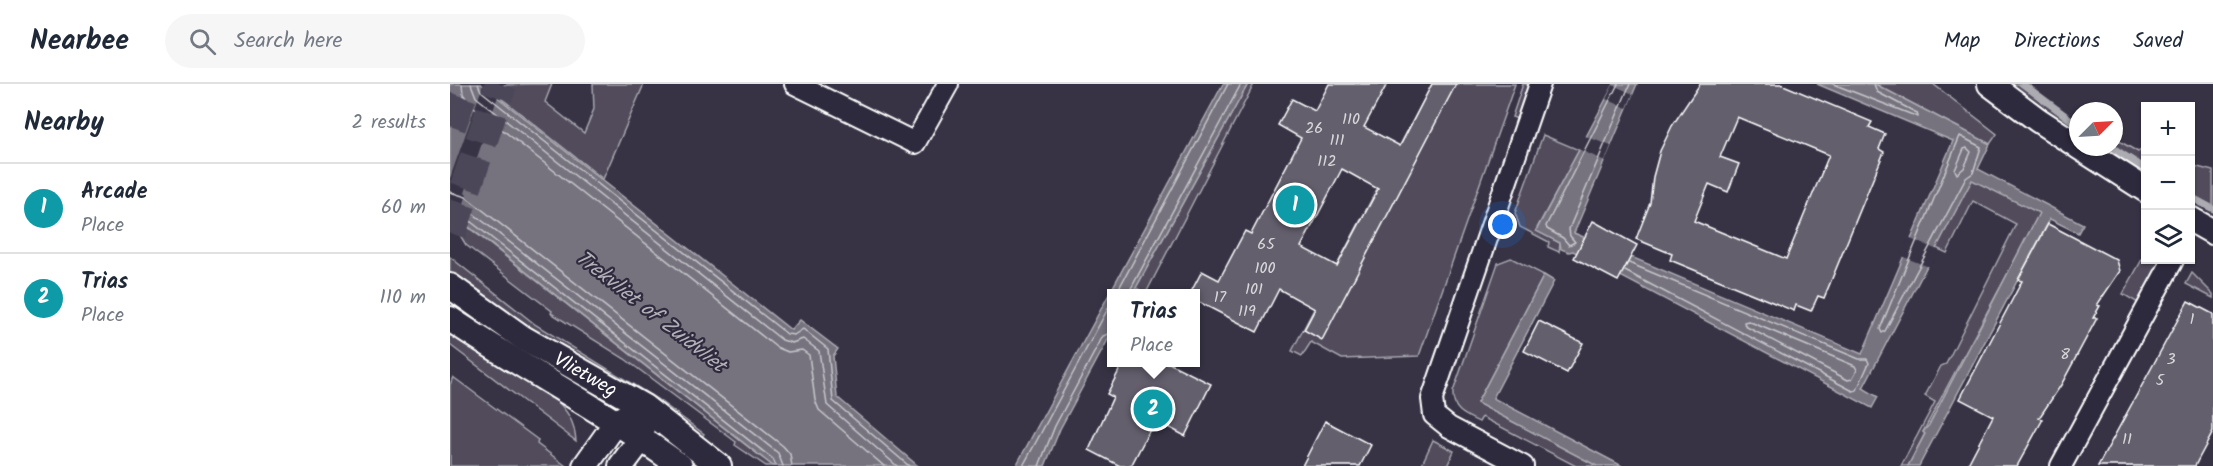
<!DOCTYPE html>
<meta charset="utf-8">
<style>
:root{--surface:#fff;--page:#f6f6f7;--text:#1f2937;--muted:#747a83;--line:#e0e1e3;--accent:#ea580c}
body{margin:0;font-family:Kalam,sans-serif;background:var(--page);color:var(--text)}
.controls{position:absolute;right:18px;top:18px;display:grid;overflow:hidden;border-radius:0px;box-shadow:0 2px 4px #0004}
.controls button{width:54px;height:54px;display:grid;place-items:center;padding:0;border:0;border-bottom:2px solid var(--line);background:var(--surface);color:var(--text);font:30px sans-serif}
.compass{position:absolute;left:1619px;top:18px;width:54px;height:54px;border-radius:50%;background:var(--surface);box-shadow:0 2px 4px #0004;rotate:66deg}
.you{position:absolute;left:1053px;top:141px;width:21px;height:21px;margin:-15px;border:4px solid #fff;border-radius:50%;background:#1a73e8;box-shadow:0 0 0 9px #1a73e833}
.badge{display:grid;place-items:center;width:39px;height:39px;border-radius:50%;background:var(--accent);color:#fff;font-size:20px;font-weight:700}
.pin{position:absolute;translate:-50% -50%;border:3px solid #fff;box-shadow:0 2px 6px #0006}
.popup{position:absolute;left:657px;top:205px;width:93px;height:78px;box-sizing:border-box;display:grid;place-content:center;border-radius:0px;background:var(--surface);filter:drop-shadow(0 2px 4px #0005);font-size:20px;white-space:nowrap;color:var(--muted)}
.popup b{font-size:22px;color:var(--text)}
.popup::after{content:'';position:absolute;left:50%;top:100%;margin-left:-12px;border:12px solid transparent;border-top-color:var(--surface)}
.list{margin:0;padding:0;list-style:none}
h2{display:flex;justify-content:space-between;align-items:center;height:78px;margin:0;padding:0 24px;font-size:26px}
h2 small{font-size:20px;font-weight:400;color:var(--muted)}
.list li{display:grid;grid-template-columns:39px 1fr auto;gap:18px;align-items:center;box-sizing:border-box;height:90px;padding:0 24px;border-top:2px solid var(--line)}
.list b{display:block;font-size:22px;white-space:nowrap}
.list p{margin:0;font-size:20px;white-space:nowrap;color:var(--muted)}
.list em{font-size:20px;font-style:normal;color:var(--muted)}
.icon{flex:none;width:33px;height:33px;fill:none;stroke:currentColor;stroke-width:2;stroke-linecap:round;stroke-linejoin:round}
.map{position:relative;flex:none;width:1763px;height:382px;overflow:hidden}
header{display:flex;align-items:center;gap:36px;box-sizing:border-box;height:84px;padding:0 30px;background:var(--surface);border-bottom:2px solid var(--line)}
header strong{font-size:28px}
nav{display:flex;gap:33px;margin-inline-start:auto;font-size:21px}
.search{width:420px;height:54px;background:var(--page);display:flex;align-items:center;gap:15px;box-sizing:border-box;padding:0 21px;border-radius:33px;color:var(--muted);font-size:22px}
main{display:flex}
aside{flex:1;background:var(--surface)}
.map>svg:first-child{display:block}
.green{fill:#514c5c;stroke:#a8a6ae;stroke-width:1.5}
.water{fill:#76737f;stroke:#adabb2;stroke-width:1.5}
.pier{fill:#373345}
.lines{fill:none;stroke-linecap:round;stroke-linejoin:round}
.shore{stroke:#c8c7cc;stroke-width:1.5}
.stream{stroke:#adabb2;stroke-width:7}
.building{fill:#635f6d;stroke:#fff;stroke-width:1.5;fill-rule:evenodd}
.primary-tunnel{stroke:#4b4758;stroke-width:32;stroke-dasharray:32 16;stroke-linecap:butt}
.minor-casing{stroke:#fff;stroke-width:24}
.tertiary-casing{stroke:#fff;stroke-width:28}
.minor{stroke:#2f2a3d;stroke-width:20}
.tertiary{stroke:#2f2a3d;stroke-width:24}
.labels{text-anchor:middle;stroke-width:4.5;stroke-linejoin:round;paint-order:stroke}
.number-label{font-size:16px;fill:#d8d7da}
.street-label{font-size:20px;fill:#fff;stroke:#2f2a3d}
.water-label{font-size:21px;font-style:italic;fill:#b4b2b9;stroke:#2f2a3d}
</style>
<header>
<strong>Nearbee</strong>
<div class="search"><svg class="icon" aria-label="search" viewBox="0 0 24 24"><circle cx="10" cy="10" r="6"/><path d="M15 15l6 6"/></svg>Search here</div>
<nav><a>Map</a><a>Directions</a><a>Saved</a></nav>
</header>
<main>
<aside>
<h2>Nearby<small>2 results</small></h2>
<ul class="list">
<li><span class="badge" style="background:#0f9aa8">1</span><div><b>Arcade</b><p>Place</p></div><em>60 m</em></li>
<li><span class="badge" style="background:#0f9aa8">2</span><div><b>Trias</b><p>Place</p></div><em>110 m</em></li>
</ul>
</aside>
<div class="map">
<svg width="1763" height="382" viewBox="0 0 1763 382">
<rect width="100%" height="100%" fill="#373345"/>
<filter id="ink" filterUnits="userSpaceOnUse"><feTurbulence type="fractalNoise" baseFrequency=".0167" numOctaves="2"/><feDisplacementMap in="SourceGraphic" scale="12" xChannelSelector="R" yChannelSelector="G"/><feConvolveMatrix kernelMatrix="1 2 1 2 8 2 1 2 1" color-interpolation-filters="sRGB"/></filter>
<g filter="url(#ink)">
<!-- green -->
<g class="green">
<path d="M80,0h22l-7,18 39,31 10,-24 -1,-25h51l-41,95 -102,-81 3,-13z"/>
<path d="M798,0h6l-108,209 -10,-5z"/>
<path d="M982,0h83l-96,272 -77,3 -31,-17 -9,14 -10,-5z"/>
<path d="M1073,0h7l-12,35 -6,-2z"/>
<path d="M1425,0h58l64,50 -7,10z"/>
<path d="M1560,0h8l60,44v4z"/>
<path d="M1093,51l36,15 -43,80 24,13 -1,9 -11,-5 1,-5 -29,-15 -5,-14z"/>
<path d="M1664,54l24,14 3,-2 4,1v15l-31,-21z"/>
<path d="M1651,63h5l39,25v4z"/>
<path d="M1740,81l23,6v35l-22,-12z"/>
<path d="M1522,95l68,34 -117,219 2,1 -17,33h-7l34,-64 -10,-6 16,-30 5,-2 70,-140 -43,-23 -26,52 -11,-5z"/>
<path d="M9,136l314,246h-7l-31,-21 1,-3 -111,-83 -74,-46 1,-2 -86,-66 -9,-15z"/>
<path d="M1695,170l1,6h15l-23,43 -15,-9z"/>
<path d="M0,173l86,68 121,74 47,35 -3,4 -251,-159z"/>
<path d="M1061,174l33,17 -67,128 120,63h-21l-94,-49 -3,5c-15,-7 -27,-12 -26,-30l45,-129z"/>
<path d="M1742,189l21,21v4l-27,-14z"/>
<path d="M0,249l103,64c14,13 22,25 23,44l-126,-96z"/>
<path d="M3,293l85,63 -1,4 29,22h-116v-81z"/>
<path d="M983,356l21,11 -7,15h-26z"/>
</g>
<!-- water -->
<g class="water">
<path d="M0,0h31l310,246 9,-10 38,29 -5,7 4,41 81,69h-145l-323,-254z"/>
<path d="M773,0h25l-115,209 -22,1v40l-51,95 -15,37h-29z"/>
<path d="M1164,0h23l-63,149 288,121 91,-213 -136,-57h58l115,60 -12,25 105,55 -5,9 -28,-14 -131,247h-11l17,-32 -2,-2 6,-7 110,-212 -67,-33 -109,208 15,9 -6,11 -299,-157 -4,1 -8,-3 -1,-6 -24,-12z"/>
<path d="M1094,191l10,6 -61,117 129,68h-25l-120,-63z"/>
</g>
<!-- pier -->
<g class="pier">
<path d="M33,1l15,11 -33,97 2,2 -9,24 -3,-2 -1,2 -4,-3v-38z"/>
<path d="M1163,1l20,9 -6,14 -21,-9z"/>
<path d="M1135,52l26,10 -6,15 -27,-12z"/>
<path d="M1458,154l30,12 -9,17 -28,-11z"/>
</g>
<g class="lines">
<!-- shore -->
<g class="shore">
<path d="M12,0l1,10 7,10 306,243 12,5 14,-2 7,5 6,45 4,10 65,56"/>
<path d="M21,0l5,13 306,243 10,3 11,-4 16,12 8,54 70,61"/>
<path d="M28,0l3,7 306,243 7,1 9,-6 25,20 5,52 76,65"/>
<path d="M1168,0l-72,142 1,3 16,9 6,7 6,-3 -5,-6 -1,-7 61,-145"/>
<path d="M1383,0l85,33 -1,-4 -40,-21 -3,-8"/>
<path d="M1510,52l21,11 -8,26 -7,5 -81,153 -3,2 -2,-4z"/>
<path d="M1517,64l4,4 -7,16 -7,6 -2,-4 9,-21z"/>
<path d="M0,108l16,5 317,249 7,8 2,12"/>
<path d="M0,117l11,3 317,249 5,13"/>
<path d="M0,124l6,2 317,249 3,7"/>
<path d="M1175,187l228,120 4,-1 12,-27 -2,-4h-8l-230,-96"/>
<path d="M666,210l112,-210"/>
<path d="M678,210l113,-210"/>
<path d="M1298,237l107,45 2,4 -5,9 -4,1 -103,-54 -1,-4z"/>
<path d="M573,382l88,-163"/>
<path d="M589,382l16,-40 48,-90 8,-3"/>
</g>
<!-- stream -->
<g class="stream">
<path d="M1573,0l55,41"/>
<path d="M1660,63l36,22"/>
<path d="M1740,113l23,12"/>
</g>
</g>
<!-- building -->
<g class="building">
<path d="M879,0h58l-23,43 36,19 32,-62h24l-134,256 -18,-10 11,-21 -36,-20 -22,43 -62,-32v-6h-5l12,-23 17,9 26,-49 6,3 50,-96 -23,-13 14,-26 23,12zM892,85l36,20 -41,77 -36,-19z"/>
<path d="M1250,0h81l91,38 -3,5 16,7 -6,15 5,3 -60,146 -6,-2 -7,15 -15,-6 -2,6 -124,-51 2,-6 -36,-15 14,-36 3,-26 7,-26 12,-25zM1287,33l92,38 -43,104 -92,-38 15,-37 19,8 11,-28 -19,-7z"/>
<path d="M1143,137l44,24 -19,36 -44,-23z"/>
<path d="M1598,140l69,36 3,11 -23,34 3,1 -7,12h4l-36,67 -22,33 4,1 -26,47h-50l26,-50 -33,-17 62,-118 -4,-1z"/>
<path d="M1738,217l25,13v118l-15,28 -3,6h-97z"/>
<path d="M1089,237l44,22 -16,30 -43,-22z"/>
<path d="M673,279h46l42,21 -26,52 -30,-16 -24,46h-11l-31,-16 24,-53 -6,-3z"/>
<path d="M875,337l46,24 -11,21h-58z"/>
</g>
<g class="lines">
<!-- primary-tunnel -->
<g class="primary-tunnel">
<path d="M0,42l15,-42"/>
<path d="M0,149l51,-149"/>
</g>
<defs>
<g id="minor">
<path d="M345,0l120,59 33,-59"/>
<path d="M1073,382l-74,-39 -15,-12 -2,-16 108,-315"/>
<path d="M1611,382l112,-206"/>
</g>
<g id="tertiary">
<path d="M1540,0l48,36 40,26"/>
<path d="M1629,63l67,43"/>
<path d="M1740,135l23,13"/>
<path id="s1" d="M0,202l73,52 121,69 75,59"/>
<path d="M0,235c75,51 157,93 230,147"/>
<path d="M135,382l32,-45 14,-7"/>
<path d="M171,382l21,-28 1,-16"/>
</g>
</defs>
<!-- minor casing -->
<use href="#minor" class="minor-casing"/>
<!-- tertiary casing -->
<use href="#tertiary" class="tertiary-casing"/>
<!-- minor -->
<use href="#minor" class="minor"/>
<!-- tertiary -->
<use href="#tertiary" class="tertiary"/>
</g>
</g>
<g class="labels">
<!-- number labels -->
<g class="number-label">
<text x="901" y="40">110</text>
<text x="864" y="49">26</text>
<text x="887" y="61">111</text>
<text x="877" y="82">112</text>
<text x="816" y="165">65</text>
<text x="815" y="189">100</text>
<text x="804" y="210">101</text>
<text x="770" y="218">17</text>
<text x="797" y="232">119</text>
<text x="1742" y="240">1</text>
<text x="1615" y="275">8</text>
<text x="1721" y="280">3</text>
<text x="1710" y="301">5</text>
<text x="1677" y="360">11</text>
</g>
<!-- street labels -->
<g class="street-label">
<text dy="7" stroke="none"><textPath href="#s1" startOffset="162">Vlietweg</textPath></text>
</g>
<!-- water labels -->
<g class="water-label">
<text transform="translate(201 227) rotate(38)" y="7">Trekvliet of Zuidvliet</text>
</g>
</g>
</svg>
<div class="controls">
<button>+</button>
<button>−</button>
<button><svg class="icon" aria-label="layers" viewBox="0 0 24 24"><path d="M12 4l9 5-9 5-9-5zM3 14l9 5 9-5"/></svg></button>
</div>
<svg class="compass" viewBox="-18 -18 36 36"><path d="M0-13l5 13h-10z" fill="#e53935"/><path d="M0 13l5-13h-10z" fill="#747a83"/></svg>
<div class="you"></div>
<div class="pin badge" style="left:845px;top:121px;background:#0f9aa8">1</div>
<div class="pin badge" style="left:703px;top:325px;background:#0f9aa8">2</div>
<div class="popup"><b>Trias</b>Place</div>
</div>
</main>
